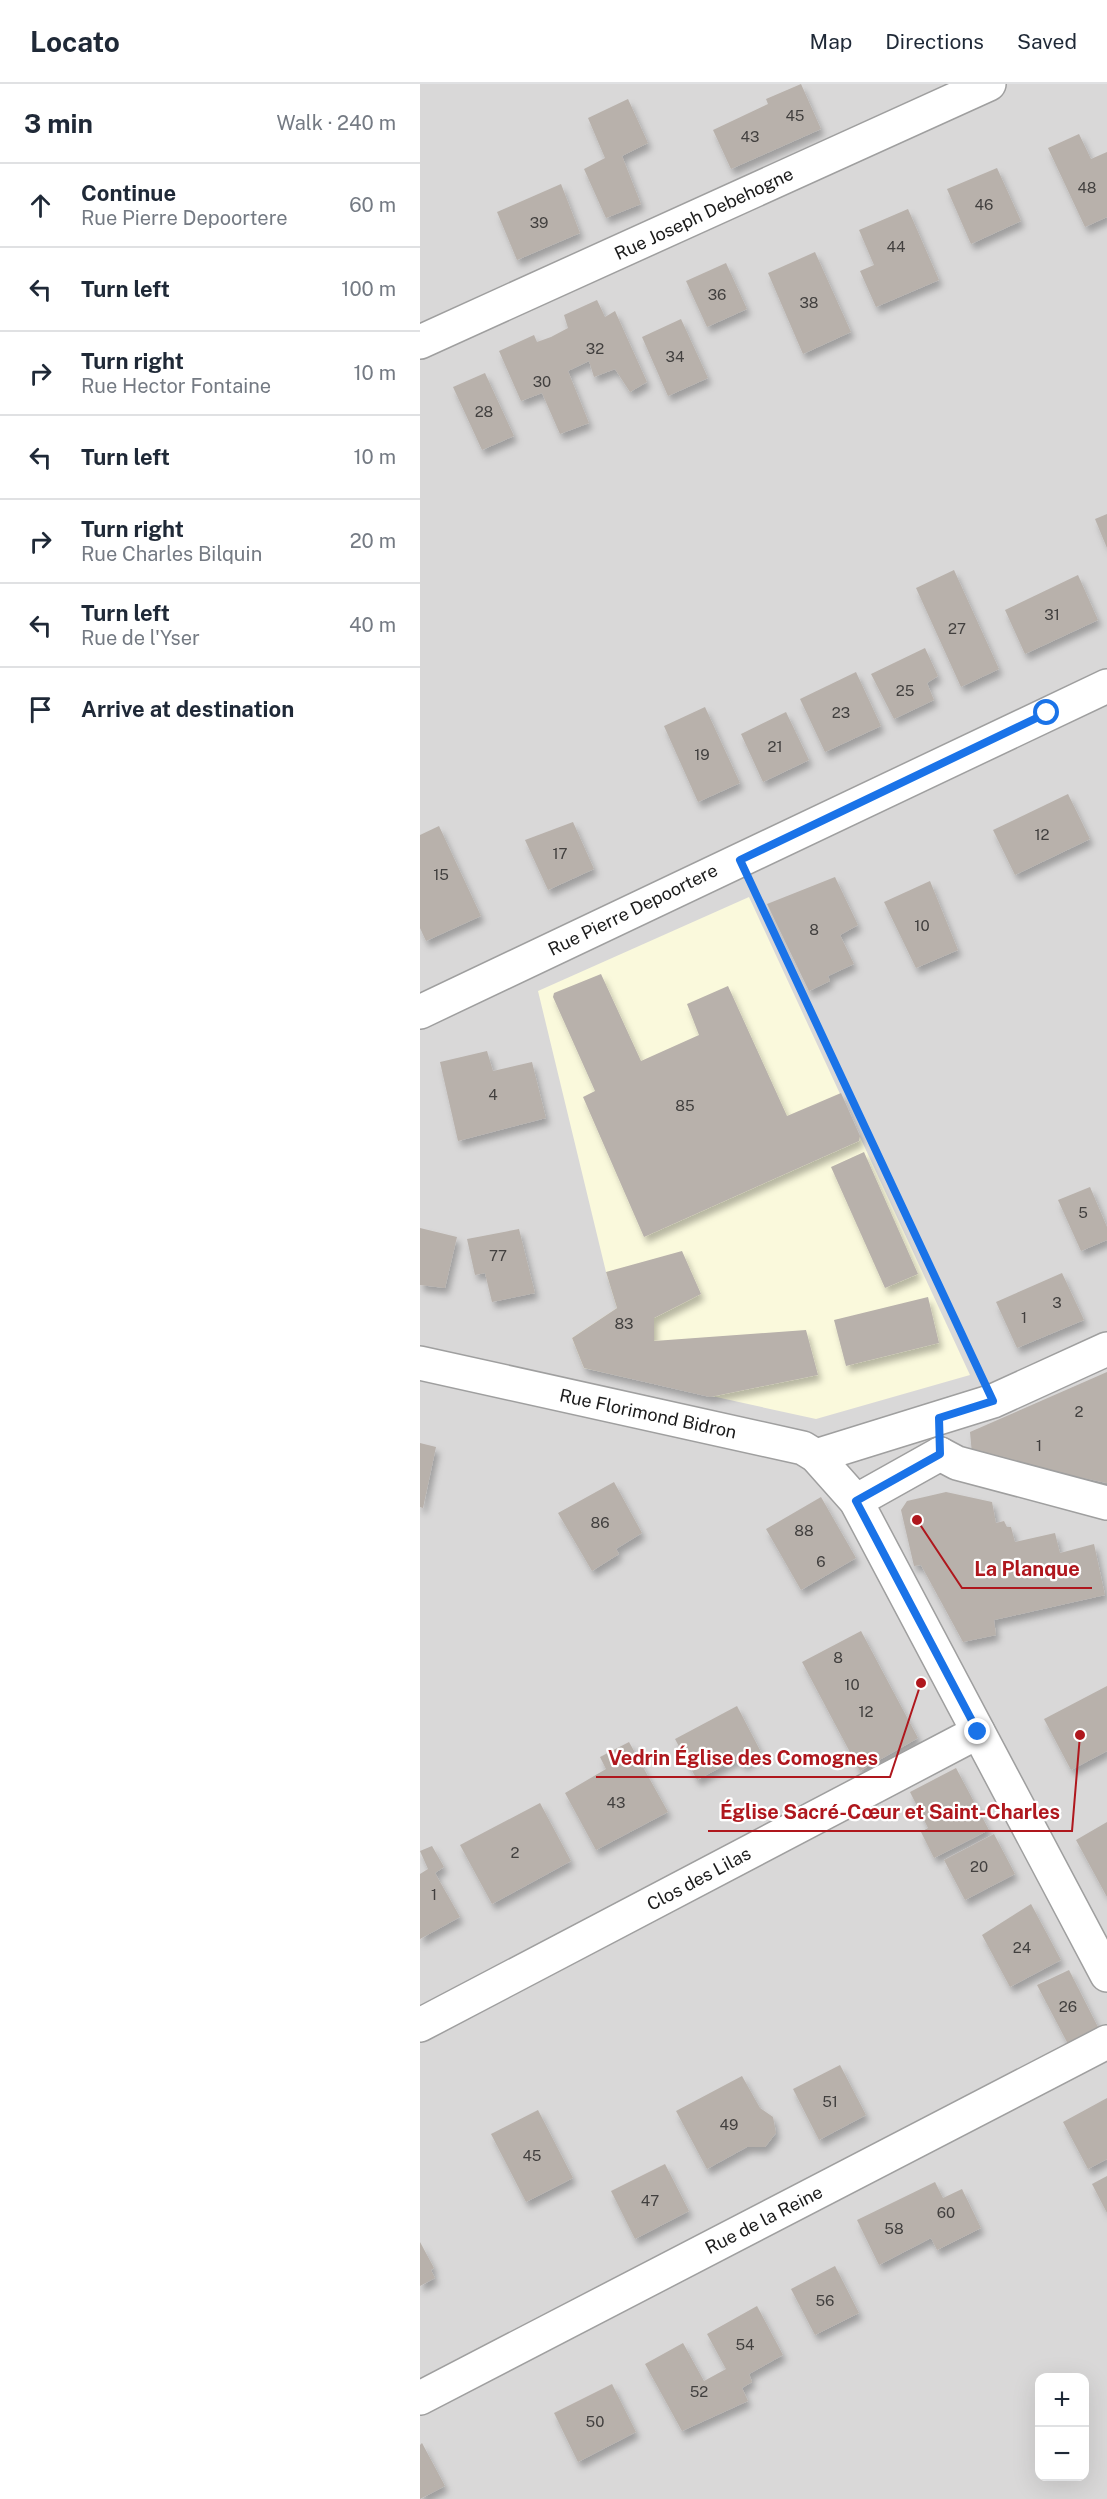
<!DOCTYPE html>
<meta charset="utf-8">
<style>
:root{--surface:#fff;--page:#f2f2f3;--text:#1f2937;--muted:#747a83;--line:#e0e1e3}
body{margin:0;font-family:"Public Sans",sans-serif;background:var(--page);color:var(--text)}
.controls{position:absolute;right:18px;bottom:18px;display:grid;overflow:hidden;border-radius:12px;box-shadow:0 6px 24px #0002}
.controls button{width:54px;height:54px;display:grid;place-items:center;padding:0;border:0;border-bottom:2px solid var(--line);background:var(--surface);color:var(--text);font:30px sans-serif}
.stop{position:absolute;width:18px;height:18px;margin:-14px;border:4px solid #1a73e8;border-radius:50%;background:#fff}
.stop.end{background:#1a73e8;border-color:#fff;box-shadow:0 2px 6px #0008}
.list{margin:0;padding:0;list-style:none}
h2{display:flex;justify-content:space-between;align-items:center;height:78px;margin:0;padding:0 24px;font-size:26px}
h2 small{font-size:20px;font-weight:400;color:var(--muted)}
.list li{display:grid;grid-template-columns:39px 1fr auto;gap:18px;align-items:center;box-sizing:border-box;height:84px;padding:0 24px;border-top:2px solid var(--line)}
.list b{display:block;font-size:22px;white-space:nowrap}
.list p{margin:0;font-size:20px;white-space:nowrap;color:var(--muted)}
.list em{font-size:20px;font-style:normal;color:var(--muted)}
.icon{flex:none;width:33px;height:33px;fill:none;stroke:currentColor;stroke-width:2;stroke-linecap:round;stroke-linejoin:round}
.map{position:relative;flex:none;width:687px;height:2415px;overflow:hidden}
header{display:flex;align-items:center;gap:36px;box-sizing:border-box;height:84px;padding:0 30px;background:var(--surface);border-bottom:2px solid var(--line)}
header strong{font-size:28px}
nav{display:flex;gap:33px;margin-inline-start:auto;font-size:21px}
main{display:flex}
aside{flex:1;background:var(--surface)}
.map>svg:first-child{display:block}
.residential{fill:#d9d8d8;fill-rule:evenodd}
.education{fill:#faf9dc}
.building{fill:#b8b1ab;filter:url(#shadow)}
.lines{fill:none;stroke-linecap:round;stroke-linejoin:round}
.minor-casing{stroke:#9f9f9f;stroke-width:36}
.path{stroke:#e87d76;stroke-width:4;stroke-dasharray:3 3;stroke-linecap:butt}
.minor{stroke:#fff;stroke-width:33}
.route{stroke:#1a73e8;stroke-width:8}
.labels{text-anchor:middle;stroke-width:4.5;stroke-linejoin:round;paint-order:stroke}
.number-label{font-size:15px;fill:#42403f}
.street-label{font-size:18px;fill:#1b1b1b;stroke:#fff}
.leader{fill:none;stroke:#af171d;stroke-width:2}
.callout-dot{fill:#af171d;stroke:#fff;stroke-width:2}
.callout-label{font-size:20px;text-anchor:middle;font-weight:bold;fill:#af171d;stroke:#fff;stroke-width:4.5;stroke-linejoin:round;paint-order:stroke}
</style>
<header>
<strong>Locato</strong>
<nav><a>Map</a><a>Directions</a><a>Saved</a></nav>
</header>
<main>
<aside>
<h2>3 min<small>Walk · 240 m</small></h2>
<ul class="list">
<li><svg class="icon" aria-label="ahead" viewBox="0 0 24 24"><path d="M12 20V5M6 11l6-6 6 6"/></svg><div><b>Continue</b><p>Rue Pierre Depoortere</p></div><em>60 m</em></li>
<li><svg class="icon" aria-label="left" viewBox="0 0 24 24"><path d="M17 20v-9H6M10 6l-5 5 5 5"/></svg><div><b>Turn left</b></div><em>100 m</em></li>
<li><svg class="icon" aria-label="right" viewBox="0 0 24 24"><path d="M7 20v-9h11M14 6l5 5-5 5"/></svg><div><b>Turn right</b><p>Rue Hector Fontaine</p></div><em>10 m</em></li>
<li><svg class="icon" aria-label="left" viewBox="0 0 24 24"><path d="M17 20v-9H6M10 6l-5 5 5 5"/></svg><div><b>Turn left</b></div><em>10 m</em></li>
<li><svg class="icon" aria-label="right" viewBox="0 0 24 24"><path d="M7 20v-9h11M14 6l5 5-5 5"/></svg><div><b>Turn right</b><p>Rue Charles Bilquin</p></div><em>20 m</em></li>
<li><svg class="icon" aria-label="left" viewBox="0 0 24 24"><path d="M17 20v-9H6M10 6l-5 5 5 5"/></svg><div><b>Turn left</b><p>Rue de l'Yser</p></div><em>40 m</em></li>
<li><svg class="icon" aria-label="arrive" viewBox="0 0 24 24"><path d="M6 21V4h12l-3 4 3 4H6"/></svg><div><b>Arrive at destination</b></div></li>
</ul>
</aside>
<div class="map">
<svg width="687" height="2415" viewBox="0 0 687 2415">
<defs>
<filter id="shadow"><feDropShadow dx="3.5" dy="6" stdDeviation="3" flood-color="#0004"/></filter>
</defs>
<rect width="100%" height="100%" fill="#ebe8e2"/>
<!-- residential -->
<path class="residential" d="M0,0h687v2415h-687zM620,2294h44v98h-44z"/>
<!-- education -->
<path class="education" d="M329,813l221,478 -154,44 -232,-51 -12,-30 45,-30 -11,-36 -68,-281z"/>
<!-- building -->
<g class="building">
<path d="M381,0l20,45 -90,40 -18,-39 55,-26 -2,-5z"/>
<path d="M208,15l20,44 -26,13 19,48 -35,14 -22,-49 21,-11 -17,-40z"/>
<path d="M659,50l12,25 16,-7v65l-22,10 -37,-79z"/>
<path d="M577,84l24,53 -50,23 -24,-55z"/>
<path d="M141,100l19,49 -63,27 -20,-48z"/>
<path d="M488,125l31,71 -63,27 -16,-36 14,-6 -15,-35z"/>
<path d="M395,168l36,80 -48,22 -35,-81z"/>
<path d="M306,179l21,46 -40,18 -21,-46z"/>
<path d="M177,216l8,17 10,-6 32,71 -17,10 -15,-23 -21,8 -5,-16 -21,10 21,52 -29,11 -18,-41 -21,8 -22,-50 35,-16 3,7 14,-5 17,-9 -4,-13z"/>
<path d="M261,235l27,59 -40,18 -26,-59z"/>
<path d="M65,289l29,63 -32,14 -29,-63z"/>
<path d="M687,430v34l-12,-29z"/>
<path d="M534,486l45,99 -38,18 -45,-99z"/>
<path d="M658,491l20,45 -73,34 -20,-44z"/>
<path d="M505,564l13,28 -11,7 7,17 -40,19 -23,-45z"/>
<path d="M436,588l25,54 -56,26 -25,-53z"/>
<path d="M285,623l35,76 -42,19 -34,-76z"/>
<path d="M366,628l23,48 -46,22 -22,-48z"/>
<path d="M648,710l22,45 -75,36 -22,-45z"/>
<path d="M153,738l21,47 -46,21 -23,-50z"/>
<path d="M19,742l42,90 -55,25 -6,-13v-93z"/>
<path d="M415,793l23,48 -18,10 14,29 -26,12 2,5 -21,10 -42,-87z"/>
<path d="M510,797l28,69 -42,18 -32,-66z"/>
<path d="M181,890l40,87 58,-26 -12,-31 41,-18 59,130 54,-23 19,43 -1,5 -215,96 -61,-140 12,-6 -42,-94 1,-4z"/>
<path d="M67,967l6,20 39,-9 14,56 -88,23 -18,-79z"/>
<path d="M444,1068l54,122 -33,14 -54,-121z"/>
<path d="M670,1103l17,40v13l-26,11 -23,-51z"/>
<path d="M0,1144l37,9 -12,51 -25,-3z"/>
<path d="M99,1145l16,64 -43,9 -7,-29 -10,2 -8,-36z"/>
<path d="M262,1167l19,43 -47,24v23l152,-11 12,45 -108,22 -126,-29 -12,-30 45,-30 -11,-36z"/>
<path d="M642,1189l22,47 -67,28 -21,-46z"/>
<path d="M508,1213l11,46 -93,23 -12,-46z"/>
<path d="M687,1288v111l-135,-29 -2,-22z"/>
<path d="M0,1359l16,4 -13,61 -3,-1z"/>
<path d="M194,1398l28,51 -26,16 3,5 -27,17 -34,-58z"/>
<path d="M526,1408l46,10 4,21 8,-2 3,6h4l4,15 40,-9 5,20 34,-9 11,51 -111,25 2,15 -33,7 -42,-77 -7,1 -13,-56 6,-9z"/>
<path d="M401,1413l35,61 -55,32 -35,-61z"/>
<path d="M441,1547l57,107 -58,33 -58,-109z"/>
<path d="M687,1602v65l-36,19 -27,-51z"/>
<path d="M317,1622l25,48 -19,11 -5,-7 -41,22 -22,-41z"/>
<path d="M209,1658l39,70 -72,38 -31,-57 41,-24 -6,-12z"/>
<path d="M536,1684l33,62 -55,28 -13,-26 7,-4 -18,-36z"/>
<path d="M120,1719l31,58 -79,43 -32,-59z"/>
<path d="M687,1738v75l-31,-57z"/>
<path d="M574,1750l21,40 -50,26 -21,-40z"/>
<path d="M12,1762l12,21 -9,6 25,44 -40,22v-65l8,-5 -8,-18z"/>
<path d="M611,1820l30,56 -51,27 -28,-52z"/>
<path d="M649,1886l30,59 -31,15 -31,-59z"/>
<path d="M420,1981l26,50 -47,25 -26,-51z"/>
<path d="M322,1992l18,32 13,9 3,16 -11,14h-18l-40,22 -31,-58z"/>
<path d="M687,2014v61l-19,10 -25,-47z"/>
<path d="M118,2026l35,68 -47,24 -35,-68z"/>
<path d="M245,2080l24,47 -54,28 -24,-48z"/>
<path d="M687,2092v37l-15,-29z"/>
<path d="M515,2098l8,16 19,-9 19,39 -44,22 -6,-12 -52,27 -22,-45z"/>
<path d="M0,2158l14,26 -3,2 4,8 -15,8z"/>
<path d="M415,2182l24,47 -44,22 -24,-46z"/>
<path d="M337,2222l26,49 -34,19 3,8 -10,6 6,13 -66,30 -37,-67 38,-21 21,38 22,-12 -19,-35z"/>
<path d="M192,2300l24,48 -58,30 -24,-49z"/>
<path d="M2,2359l23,43 -25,13v-54z"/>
</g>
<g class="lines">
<defs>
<g id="minor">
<path d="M0,258l569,-258"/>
<path d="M0,928l687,-326"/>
<path d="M0,1279l383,85 13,8 40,45 251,474"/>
<path d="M520,1370l17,9 150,40"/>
<path d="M396,1372l177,-55 114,-52"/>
<path d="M436,1417l84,-47"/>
<path d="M0,1941l558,-293"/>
<path d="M0,2314l687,-356"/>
</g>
</defs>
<!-- minor casing -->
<use href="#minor" class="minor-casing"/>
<!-- path -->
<path class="path" d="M335,809l222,474"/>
<!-- minor -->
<use href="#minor" class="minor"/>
</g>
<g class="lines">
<!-- route -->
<path class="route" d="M558,1648l-122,-231 84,-47 -1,-36 54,-17 -253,-541 307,-147"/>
</g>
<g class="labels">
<!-- number labels -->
<g class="number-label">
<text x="375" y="37">45</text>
<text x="330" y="58">43</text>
<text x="667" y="109">48</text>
<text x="564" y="126">46</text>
<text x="119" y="144">39</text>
<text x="476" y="168">44</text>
<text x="297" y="216">36</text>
<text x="389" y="224">38</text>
<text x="175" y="270">32</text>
<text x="255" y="278">34</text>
<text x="122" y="303">30</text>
<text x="64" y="333">28</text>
<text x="632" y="536">31</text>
<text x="537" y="550">27</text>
<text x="485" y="612">25</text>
<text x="421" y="634">23</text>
<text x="355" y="668">21</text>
<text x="282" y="676">19</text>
<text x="622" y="756">12</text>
<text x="140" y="775">17</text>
<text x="21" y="796">15</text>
<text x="502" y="847">10</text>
<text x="394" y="851">8</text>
<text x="73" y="1016">4</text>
<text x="265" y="1027">85</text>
<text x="663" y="1134">5</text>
<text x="78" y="1177">77</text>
<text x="637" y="1224">3</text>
<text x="604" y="1239">1</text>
<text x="204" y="1245">83</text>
<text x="659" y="1333">2</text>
<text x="619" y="1367">1</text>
<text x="180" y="1444">86</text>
<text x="384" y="1452">88</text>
<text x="401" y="1483">6</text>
<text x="418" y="1579">8</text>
<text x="432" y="1606">10</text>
<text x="446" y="1633">12</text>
<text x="196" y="1724">43</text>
<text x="95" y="1774">2</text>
<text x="559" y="1788">20</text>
<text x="14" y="1816">1</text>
<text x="602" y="1869">24</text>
<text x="648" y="1928">26</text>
<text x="410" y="2023">51</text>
<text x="309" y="2046">49</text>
<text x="112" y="2077">45</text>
<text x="230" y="2122">47</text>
<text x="526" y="2134">60</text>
<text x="474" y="2150">58</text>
<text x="405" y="2222">56</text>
<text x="325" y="2266">54</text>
<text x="279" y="2313">52</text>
<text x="175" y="2343">50</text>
</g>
<!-- street labels -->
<g class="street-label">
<text transform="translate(284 130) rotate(-25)" y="6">Rue Joseph Debehogne</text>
<text transform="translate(213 826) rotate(-26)" y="6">Rue Pierre Depoortere</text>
<text transform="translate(228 1330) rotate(12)" y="6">Rue Florimond Bidron</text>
<text transform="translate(279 1795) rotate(-28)" y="6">Clos des Lilas</text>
<text transform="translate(344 2136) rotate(-27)" y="6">Rue de la Reine</text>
</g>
</g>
<!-- callouts -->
<path class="leader" d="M497 1436L542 1504H672M501 1599L470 1693H176M660 1651L652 1747H288"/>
<g class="callout-dot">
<circle cx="497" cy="1436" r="6"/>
<circle cx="501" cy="1599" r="6"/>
<circle cx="660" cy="1651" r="6"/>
</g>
<g class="callout-label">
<text x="607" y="1492">La Planque</text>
<text x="323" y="1681">Vedrin Église des Comognes</text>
<text x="470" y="1735">Église Sacré-Cœur et Saint-Charles</text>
</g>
</svg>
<div class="controls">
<button>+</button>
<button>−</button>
</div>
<div class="stop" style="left:627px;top:629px"></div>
<div class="stop end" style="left:558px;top:1648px"></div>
</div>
</main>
